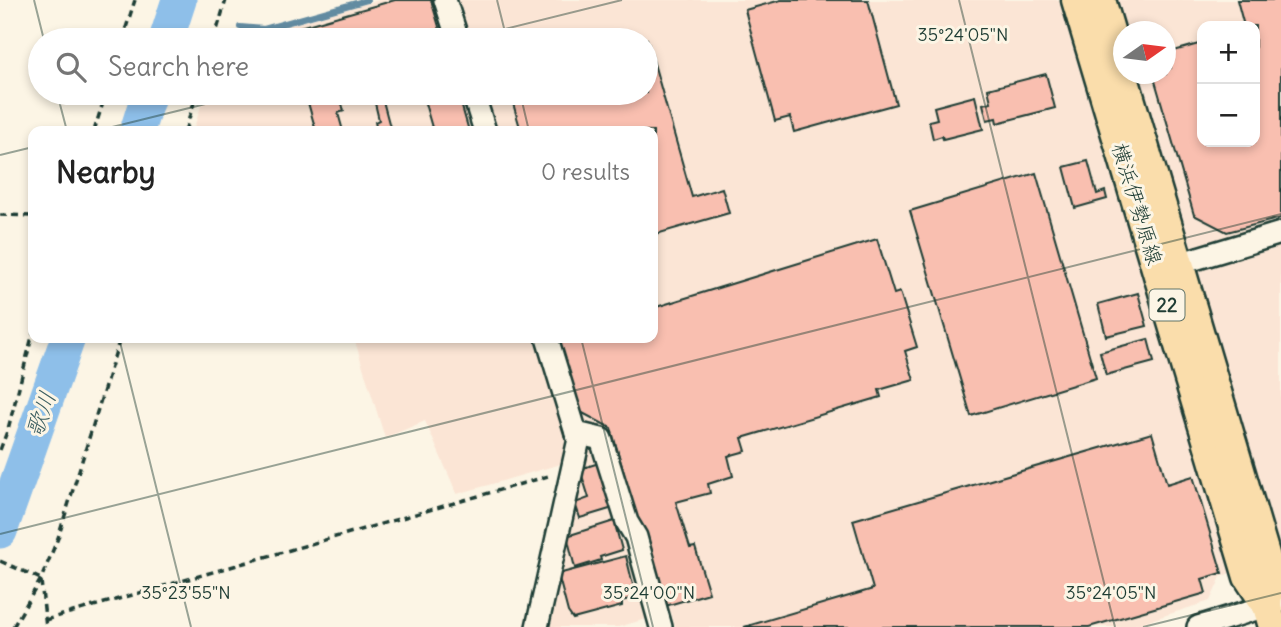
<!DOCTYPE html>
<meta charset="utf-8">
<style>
:root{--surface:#fff;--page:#f2f2f2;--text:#222;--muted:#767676;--line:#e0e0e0}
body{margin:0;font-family:Delius,"Klee One",sans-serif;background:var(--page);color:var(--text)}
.controls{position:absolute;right:21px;top:21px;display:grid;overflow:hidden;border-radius:14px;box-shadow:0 4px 10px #0003}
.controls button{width:63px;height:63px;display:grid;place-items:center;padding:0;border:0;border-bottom:2px solid var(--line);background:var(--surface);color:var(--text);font:35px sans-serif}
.compass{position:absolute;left:1113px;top:21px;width:63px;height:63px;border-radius:50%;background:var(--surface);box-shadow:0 4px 10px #0003;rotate:76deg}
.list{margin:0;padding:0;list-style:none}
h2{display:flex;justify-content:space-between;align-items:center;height:91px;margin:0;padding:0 28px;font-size:30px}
h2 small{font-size:23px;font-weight:400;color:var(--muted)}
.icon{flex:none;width:38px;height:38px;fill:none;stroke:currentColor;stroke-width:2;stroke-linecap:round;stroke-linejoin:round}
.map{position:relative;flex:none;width:1281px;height:627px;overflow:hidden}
.search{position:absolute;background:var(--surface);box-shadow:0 4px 10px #0003;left:28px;top:28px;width:630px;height:77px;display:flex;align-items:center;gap:18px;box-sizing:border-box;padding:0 24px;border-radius:38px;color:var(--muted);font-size:26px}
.panel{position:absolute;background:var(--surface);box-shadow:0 4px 10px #0003;left:28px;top:126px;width:630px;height:217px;border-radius:14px}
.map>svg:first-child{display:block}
.built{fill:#fbe5d5;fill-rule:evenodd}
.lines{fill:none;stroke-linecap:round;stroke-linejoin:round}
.stream{stroke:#628ba1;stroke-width:6}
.river{stroke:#8ebfe9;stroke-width:35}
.building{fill:#f9bfb0;stroke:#1f3d34;stroke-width:2}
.minor-casing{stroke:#1f3d34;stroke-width:26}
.major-casing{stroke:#1f3d34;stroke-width:33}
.path{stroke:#1f3d34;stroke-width:3.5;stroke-dasharray:7 5;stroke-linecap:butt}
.minor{stroke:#fcf5e5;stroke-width:21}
.major{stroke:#faddab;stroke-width:28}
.ticks{fill:none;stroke:#1f3d34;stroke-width:2;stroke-opacity:0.45}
.labels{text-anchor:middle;stroke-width:6;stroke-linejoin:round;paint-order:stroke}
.shield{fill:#fcf5e5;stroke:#617469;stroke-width:2}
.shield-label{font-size:19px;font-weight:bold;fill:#1f3d34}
.street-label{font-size:21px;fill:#1f3d34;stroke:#fcf5e5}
.water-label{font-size:23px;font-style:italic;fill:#3b5e61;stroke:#fcf5e5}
.ticks-label{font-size:18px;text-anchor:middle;fill:#1f3d34;stroke:#fcf5e5;stroke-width:6;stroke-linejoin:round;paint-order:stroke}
</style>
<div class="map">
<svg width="1281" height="627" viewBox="0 0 1281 627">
<rect width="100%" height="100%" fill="#fcf5e5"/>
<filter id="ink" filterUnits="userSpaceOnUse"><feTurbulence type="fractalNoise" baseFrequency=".0143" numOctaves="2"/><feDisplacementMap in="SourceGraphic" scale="14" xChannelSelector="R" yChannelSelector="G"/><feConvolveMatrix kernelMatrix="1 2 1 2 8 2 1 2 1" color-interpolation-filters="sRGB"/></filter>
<g filter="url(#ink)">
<!-- built -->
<path class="built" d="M379,0h902v550l-60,27 -11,24 -81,26h-454l-4,-15 -53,15h-75l32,-167 -118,34 -32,-73 -40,17 -31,-100h299v-207h-460l12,-38h441v-53h-408zM1202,26h53v116h-53zM1124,32h42v42h-42z"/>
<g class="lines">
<!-- stream -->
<path class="stream" d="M240,27l24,2 103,-29"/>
<!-- river -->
<g class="river">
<path d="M166,40l13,-40"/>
<path d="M137,131l12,-38"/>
<path d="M0,531l68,-193"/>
</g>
</g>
<!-- building -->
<g class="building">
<path d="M395,0h36l12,40h-35l-2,-5 -18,5h-134z"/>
<path d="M781,0h87l28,104 -102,28 -4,-15 -15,4 -30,-111z"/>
<path d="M1237,0h44v218l-54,14 -33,-17 -41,-141h13v-4l5,-2 -4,-15 35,-10v99h53v-116h-11z"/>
<path d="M647,39l45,158 30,-9 7,25 -76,22v-104h-132l-11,-38h136v-53h-3z"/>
<path d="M1046,74l9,34 -58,15 -1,-5 -9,2 -4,-16 8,-2 -3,-13z"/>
<path d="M331,93h8l5,18 -6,2 5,18h-27l-9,-32z"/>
<path d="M343,93h13l1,3 -12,3z"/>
<path d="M422,93h36l11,38h-36z"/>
<path d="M975,96l8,33 -40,10 -1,-3 -9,3 -4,-18 8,-2 -3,-12z"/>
<path d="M382,97l9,34h-14l-2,-9 4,-2 -5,-21z"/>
<path d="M1088,161l9,33 8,-3 2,8 -32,9 -11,-41z"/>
<path d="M1036,173l60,205 -125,38 -61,-205z"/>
<path d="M877,239l17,55 6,-2 17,55 -12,4 9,29 -35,10 2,7 -139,41 4,13 -18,5 5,20 -25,8 2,9 -34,9 14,46 5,-1 14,46 -47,14 -51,-179 -36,-19 -22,-71h100v-30z"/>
<path d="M1138,293l9,33 -41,10 -8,-32z"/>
<path d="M1148,339l6,23 -48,13 -6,-23z"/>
<path d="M1152,433l15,51 26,-8 29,97 -20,6 4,14 -117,34h-345l129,-38 -20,-69z"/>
<path d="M599,463l14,45 -33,10 -5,-15 14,-5 -9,-29z"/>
<path d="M614,521l8,29 -22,7 1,3 -26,8 -8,-32z"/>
<path d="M626,556l10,41 -14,4v5l-49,13 -5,-7 -10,-38z"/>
</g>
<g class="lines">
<defs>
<g id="minor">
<path d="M445,0l13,40"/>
<path d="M473,93l12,38"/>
<path d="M1178,264l103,-31"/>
<path d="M547,338l29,95 25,6 26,83 9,15 25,90"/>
<path d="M537,627l42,-188 -3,-6"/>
<path d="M1198,627l81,-25"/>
</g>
<g id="major">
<path d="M1076,0l172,577 19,29 6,21"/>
<path d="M1101,0l169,571 -3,35"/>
</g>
</defs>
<!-- minor casing -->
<use href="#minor" class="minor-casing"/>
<!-- major casing -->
<use href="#major" class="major-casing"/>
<!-- path -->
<g class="path">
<path d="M122,40l13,-40"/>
<path d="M214,40l12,-40"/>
<path d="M94,131l12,-38"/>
<path d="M185,131l12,-38"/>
<path d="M0,215l33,1"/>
<path d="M0,450l8,-21 25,-96"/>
<path d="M0,561l41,18"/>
<path d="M41,581l5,46"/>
<path d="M45,620l507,-145"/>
<path d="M13,627l28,-48 17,-41 62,-200"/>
</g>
<!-- minor -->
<use href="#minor" class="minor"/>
<!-- major -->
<use href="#major" class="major"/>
</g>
</g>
<!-- ticks -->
<path class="ticks" d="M34,0l10,40M497,0l10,40M959,0l156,627M461,40l161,-40M57,93l10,38M520,93l9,38M96,131l154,-38M0,155l33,-8M119,338l72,289M581,338l72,289M0,534l1281,-320M1143,627l138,-34"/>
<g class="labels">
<!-- shield labels -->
<rect class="shield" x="1149.5" y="289.5" width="35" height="31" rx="5"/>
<g class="shield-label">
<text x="1167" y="312">22</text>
</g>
<!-- street labels -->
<g class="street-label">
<text transform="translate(1137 204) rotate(73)" y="7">横浜伊勢原線</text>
</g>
<!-- water labels -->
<g class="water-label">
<text transform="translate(41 414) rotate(-71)" y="8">歌川</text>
</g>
</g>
<g class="ticks-label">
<text x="963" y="41">35°24'05"N</text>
<text x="186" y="599">35°23'55"N</text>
<text x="649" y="599">35°24'00"N</text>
<text x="1111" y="599">35°24'05"N</text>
</g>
</svg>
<div class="controls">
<button>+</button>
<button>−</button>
</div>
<svg class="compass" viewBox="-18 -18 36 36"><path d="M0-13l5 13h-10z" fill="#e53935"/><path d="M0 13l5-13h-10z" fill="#767676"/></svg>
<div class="search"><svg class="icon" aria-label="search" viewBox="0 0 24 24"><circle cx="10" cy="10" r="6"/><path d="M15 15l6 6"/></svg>Search here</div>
<section class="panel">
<h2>Nearby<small>0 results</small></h2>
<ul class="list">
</ul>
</section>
</div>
